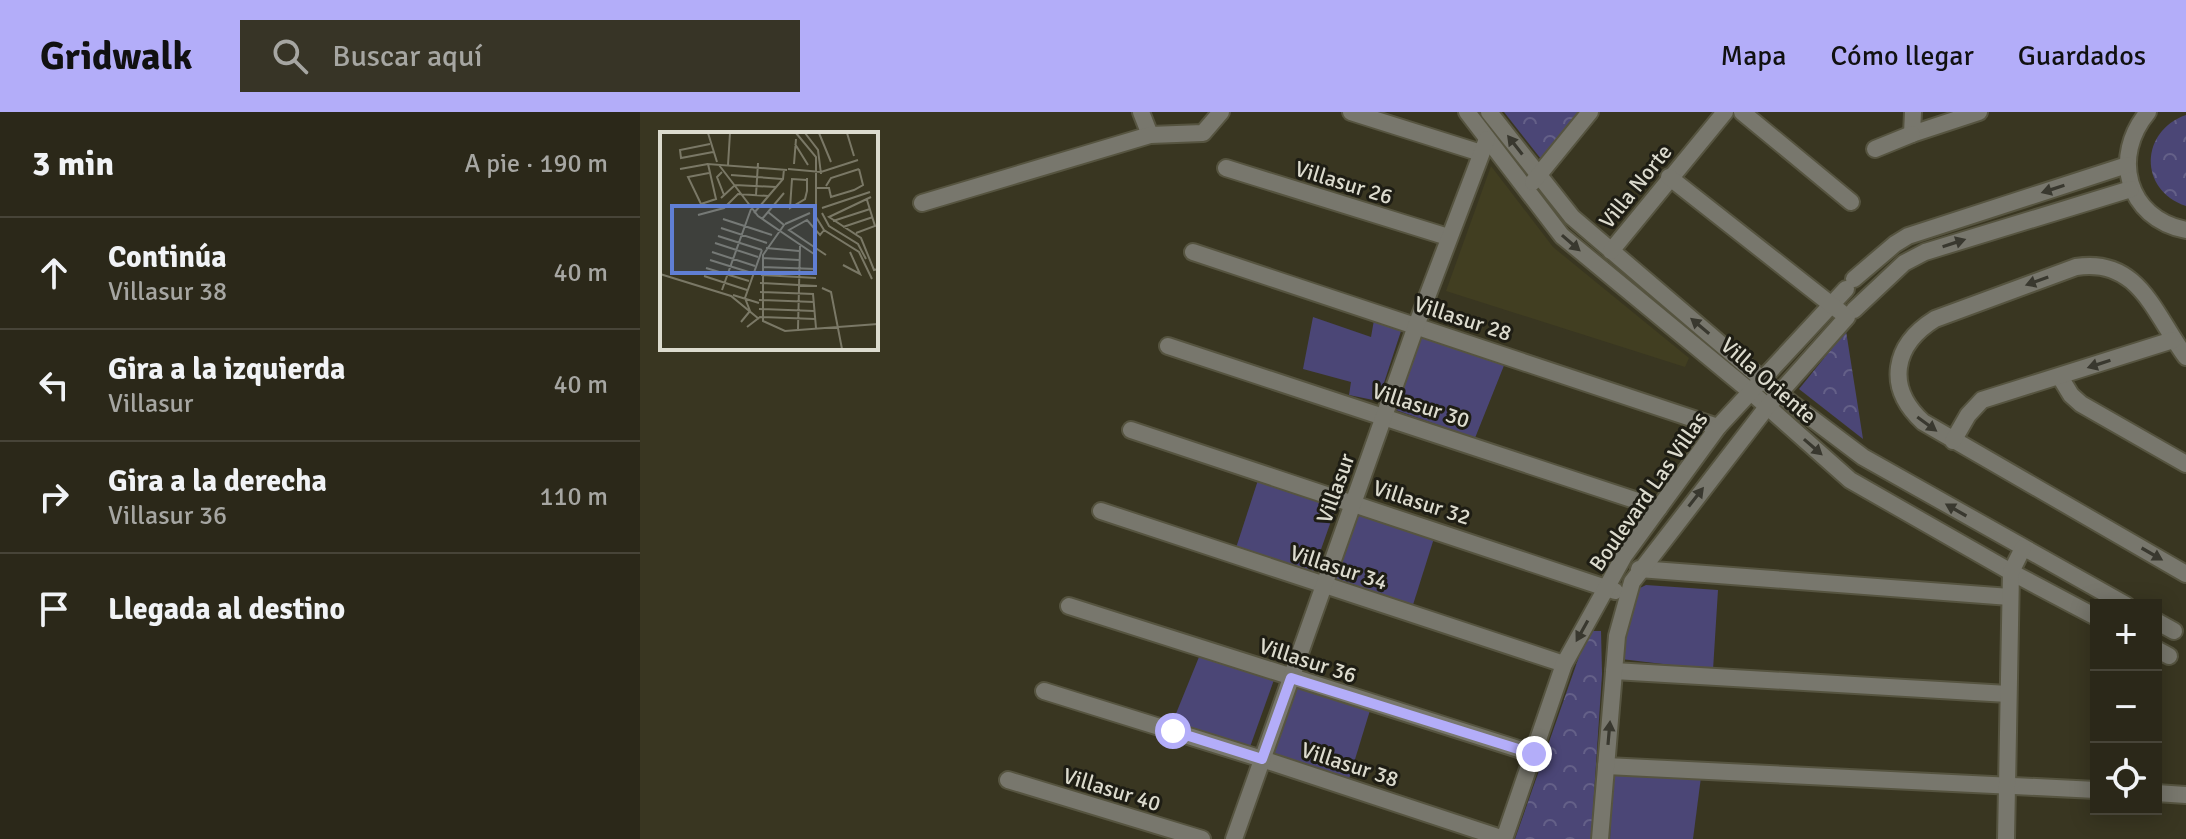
<!DOCTYPE html>
<html lang="es">
<meta charset="utf-8">
<style>
:root{--surface:#2b2819;--page:#373426;--text:#f1f3f6;--muted:#a6a6a2;--line:#474438;--accent:#b3adf9}
body{margin:0;font-family:Signika,sans-serif;background:var(--page);color:var(--text)}
.controls{position:absolute;right:24px;bottom:24px;display:grid;overflow:hidden;border-radius:0px;box-shadow:0 4px 20px #0003}
.controls button{width:72px;height:72px;display:grid;place-items:center;padding:0;border:0;border-bottom:2px solid var(--line);background:var(--surface);color:var(--text);font:40px sans-serif}
.stop{position:absolute;width:24px;height:24px;margin:-18px;border:6px solid #b3adf9;border-radius:50%;background:#fff}
.stop.end{background:#b3adf9;border-color:#fff;box-shadow:0 2px 8px #0008}
.list{margin:0;padding:0;list-style:none}
h2{display:flex;justify-content:space-between;align-items:center;height:104px;margin:0;padding:0 32px;font-size:34px}
h2 small{font-size:26px;font-weight:400;color:var(--muted)}
.list li{display:grid;grid-template-columns:52px 1fr auto;gap:24px;align-items:center;box-sizing:border-box;height:112px;padding:0 32px;border-top:2px solid var(--line)}
.list b{display:block;font-size:30px;white-space:nowrap}
.list p{margin:0;font-size:26px;white-space:nowrap;color:var(--muted)}
.list em{font-size:26px;font-style:normal;color:var(--muted)}
.icon{flex:none;width:44px;height:44px;fill:none;stroke:currentColor;stroke-width:2;stroke-linecap:round;stroke-linejoin:round}
.map{position:relative;flex:none;width:1546px;height:727px;overflow:hidden}
header{display:flex;align-items:center;gap:48px;box-sizing:border-box;height:112px;padding:0 40px;background:var(--accent);color:#111}
header strong{font-size:38px}
nav{display:flex;gap:44px;margin-inline-start:auto;font-size:28px}
.search{width:560px;height:72px;background:var(--page);display:flex;align-items:center;gap:20px;box-sizing:border-box;padding:0 28px;border-radius:0px;color:var(--muted);font-size:30px}
main{display:flex}
aside{flex:1;background:var(--surface)}
.map>svg:first-child{display:block}
.built{fill:#413e21}
.green{fill:#4b4676}
.forest{fill:url(#forest-crowns)}
.lines{fill:none;stroke-linecap:round;stroke-linejoin:round}
.street-casing{stroke:#565440;stroke-width:20}
.street{stroke:#78776d;stroke-width:16}
.oneway{fill:#39382f}
.route{stroke:#b3adf9;stroke-width:10}
.labels{text-anchor:middle;stroke-width:6;stroke-linejoin:round;paint-order:stroke}
.street-label{font-size:22px;fill:#dcdbce;stroke:#1e1d14}
.inset-road{fill:none;stroke:#7a7866;stroke-width:2}
.view{fill:#607fd4;fill-opacity:0.15;stroke:#607fd4;stroke-width:4}
.inset-edge{fill:none;stroke:#dcdbce;stroke-width:4}
</style>
<header>
<strong>Gridwalk</strong>
<div class="search"><svg class="icon" aria-label="search" viewBox="0 0 24 24"><circle cx="10" cy="10" r="6"/><path d="M15 15l6 6"/></svg>Buscar aquí</div>
<nav><a>Mapa</a><a>Cómo llegar</a><a>Guardados</a></nav>
</header>
<main>
<aside>
<h2>3 min<small>A pie · 190 m</small></h2>
<ul class="list">
<li><svg class="icon" aria-label="ahead" viewBox="0 0 24 24"><path d="M12 20V5M6 11l6-6 6 6"/></svg><div><b>Continúa</b><p>Villasur 38</p></div><em>40 m</em></li>
<li><svg class="icon" aria-label="left" viewBox="0 0 24 24"><path d="M17 20v-9H6M10 6l-5 5 5 5"/></svg><div><b>Gira a la izquierda</b><p>Villasur</p></div><em>40 m</em></li>
<li><svg class="icon" aria-label="right" viewBox="0 0 24 24"><path d="M7 20v-9h11M14 6l5 5-5 5"/></svg><div><b>Gira a la derecha</b><p>Villasur 36</p></div><em>110 m</em></li>
<li><svg class="icon" aria-label="arrive" viewBox="0 0 24 24"><path d="M6 21V4h12l-3 4 3 4H6"/></svg><div><b>Llegada al destino</b></div></li>
</ul>
</aside>
<div class="map">
<svg width="1546" height="727" viewBox="0 0 1546 727">
<defs>
<pattern id="forest-crowns" width="20" height="18" patternUnits="userSpaceOnUse" patternTransform="scale(2)"><rect width="20" height="18" fill="#4b4676"/><path d="M2 6a3 3 0 1 1 6 0M12 15a3 3 0 1 1 6 0" fill="none" stroke="#646088"/></pattern>
</defs>
<rect width="100%" height="100%" fill="#393621"/>
<!-- built -->
<path class="built" d="M851,54l62,81 136,111 -4,9 -239,-76z"/>
<!-- green -->
<g class="green">
<path d="M673,205l58,20 3,-17 28,8 -24,73 -29,-6 2,-13 -48,-13z"/>
<path d="M781,222l84,29 -30,75 -82,-29z"/>
<path d="M619,365l78,27 -25,71 -77,-24z"/>
<path d="M718,396l77,27 -23,73 -82,-28z"/>
<path d="M1006,473l72,5 -5,80 -92,-11 15,-69z"/>
<path d="M561,540l74,25 -25,70 -77,-26z"/>
<path d="M658,572l73,23 -22,72 -77,-24z"/>
<path d="M973,657l88,8 -8,62h-83z"/>
</g>
<!-- forest -->
<g class="forest">
<path d="M864,0h75l-38,47z"/>
<path d="M1546,3v91c-48,-16 -46,-75 0,-91z"/>
<path d="M1206,219l17,108 -64,-50z"/>
<path d="M948,519h13l1,43 -11,165h-76z"/>
</g>
<g class="lines">
<defs>
<g id="street">
<path d="M501,0l9,23"/>
<path d="M711,0l130,41"/>
<path d="M827,0l95,124 189,156 99,88 161,92 85,45"/>
<path d="M849,0l83,105 206,176 85,64 263,148"/>
<path d="M1102,0l109,90"/>
<path d="M1273,0l-1,22 67,-22"/>
<path d="M1508,0c-37,44 -22,106 38,118"/>
<path d="M1235,37l37,-15"/>
<path d="M586,56l222,69"/>
<path d="M893,70l57,-70"/>
<path d="M282,91l228,-68 53,-2 18,-21"/>
<path d="M971,139l114,-139"/>
<path d="M553,140l525,175"/>
<path d="M1214,167l41,-35 13,-8 219,-71"/>
<path d="M1214,198l50,-47 21,-11 206,-63"/>
<path d="M528,234l491,162"/>
<path d="M1546,245c-32,-43 -47,-100 -110,-90l-141,52c-42,26 -50,68 -12,103l263,152"/>
<path d="M1420,265l11,18 10,9 105,60"/>
<path d="M491,318l484,161"/>
<path d="M1313,329l15,-26 14,-15 191,-60"/>
<path d="M461,399l463,153"/>
<path d="M999,457l371,28"/>
<path d="M429,494l465,148"/>
<path d="M1516,509l18,10"/>
<path d="M1516,537l13,7"/>
<path d="M974,559l394,23"/>
<path d="M404,579l218,68 242,80 60,-175 60,-108 94,-129 128,-138"/>
<path d="M966,654l490,24"/>
<path d="M368,668l194,59"/>
<path d="M1516,681l30,2"/>
<path d="M594,727l182,-513 71,-187"/>
<path d="M960,727l17,-203 15,-54 135,-175 80,-90 -178,-140"/>
<path d="M1366,727l5,-267 12,-24"/>
</g>
</defs>
<!-- street casing -->
<use href="#street" class="street-casing"/>
<!-- street -->
<use href="#street" class="street"/>
</g>
<!-- one-way arrows -->
<defs><path id="oneway-solid" d="M-6-.8H1V-3.2L6.5 0L1 3.2V.8H-6Z" transform="scale(2)"/></defs>
<g class="oneway">
<use href="#oneway-solid" transform="translate(875 33) rotate(-128)"/>
<use href="#oneway-solid" transform="translate(1413 77) rotate(162)"/>
<use href="#oneway-solid" transform="translate(931 131) rotate(41)"/>
<use href="#oneway-solid" transform="translate(1314 131) rotate(-18)"/>
<use href="#oneway-solid" transform="translate(1397 169) rotate(160)"/>
<use href="#oneway-solid" transform="translate(1060 214) rotate(-140)"/>
<use href="#oneway-solid" transform="translate(1459 252) rotate(162)"/>
<use href="#oneway-solid" transform="translate(1287 312) rotate(36)"/>
<use href="#oneway-solid" transform="translate(1173 335) rotate(41)"/>
<use href="#oneway-solid" transform="translate(1056 385) rotate(-52)"/>
<use href="#oneway-solid" transform="translate(1316 398) rotate(-150)"/>
<use href="#oneway-solid" transform="translate(1512 442) rotate(30)"/>
<use href="#oneway-solid" transform="translate(942 519) rotate(119)"/>
<use href="#oneway-solid" transform="translate(969 621) rotate(-85)"/>
</g>
<g class="lines">
<!-- route -->
<path class="route" d="M533,619l89,28 29,-81 243,76"/>
</g>
<g class="labels">
<!-- street labels -->
<g class="street-label">
<text transform="translate(704 70) rotate(17)" y="8">Villasur 26</text>
<text transform="translate(995 74) rotate(-51)" y="8">Villa Norte</text>
<text transform="translate(823 206) rotate(18)" y="8">Villasur 28</text>
<text transform="translate(1129 268) rotate(41)" y="8">Villa Oriente</text>
<text transform="translate(781 293) rotate(18)" y="8">Villasur 30</text>
<text transform="translate(695 376) rotate(-70)" y="8">Villasur</text>
<text transform="translate(1008 379) rotate(-55)" y="8">Boulevard Las Villas</text>
<text transform="translate(782 390) rotate(18)" y="8">Villasur 32</text>
<text transform="translate(699 455) rotate(18)" y="8">Villasur 34</text>
<text transform="translate(668 548) rotate(18)" y="8">Villasur 36</text>
<text transform="translate(710 652) rotate(18)" y="8">Villasur 38</text>
<text transform="translate(472 677) rotate(17)" y="8">Villasur 40</text>
</g>
</g>
<!-- overview -->
<g transform="translate(20 20)">
<rect width="218" height="218" fill="#393621"/>
<path class="inset-road" d="M48,1l9,29M136,1l20,24v47M145,1l13,17 3,24M159,1l12,29M187,1l7,23M50,12l-30,6 1,8 32,-6M135,12l13,21M134,32l2,-25M59,33l39,51 56,38M68,33l2,-32M20,37l28,-5M128,37l33,3 37,-12M62,40l-5,5 7,18M49,41l-21,4 13,27 15,-5 -8,-35 79,6M71,43l51,4M147,48l-15,-1 -2,29 15,-9 2,-8v-13M166,54l5,-8 28,-9M157,56h12l2,9 23,-7 9,-5 -4,-16M96,63l2,-32M211,65l-42,20 32,21 13,32 4,-1M61,66l14,-13 41,2M162,76l48,-16M108,80l16,13 -21,30v66l22,10 93,-7M94,81l29,-34 1,-10M162,81l7,13 29,18 8,15M38,83l26,-7 14,-14 30,2M156,85l8,13 35,22 13,27M63,87l49,16M102,87l22,-26M173,89l37,-12M125,92l25,-11M183,95l30,-10M61,96l46,15M164,98l-4,5 -13,-15 -18,10 37,25M196,101l19,-7 -8,-26M58,104l44,14M55,111l43,14M106,116l33,3M52,120l43,14M102,126l37,2M50,128l42,13M183,133l17,9 -10,-22M102,135l54,2M46,136l43,13M0,142l71,22 28,23M101,143l55,3M44,144l43,14M100,151l57,3M162,156l9,4 11,57M62,158l29,-81M100,160l53,2 3,34M73,163l26,8M99,168l55,2M99,177l55,2M81,190l9,-11 -5,-13 17,-48M87,195l13,-10 55,2M138,197l2,-83"/>
<path class="view" d="M12,74h143v67h-143z"/>
<rect width="218" height="218" class="inset-edge"/>
</g>
</svg>
<div class="controls">
<button>+</button>
<button>−</button>
<button><svg class="icon" aria-label="locate" viewBox="0 0 24 24"><circle cx="12" cy="12" r="6"/><path d="M12 2v4M12 18v4M2 12h4M18 12h4"/></svg></button>
</div>
<div class="stop" style="left:533px;top:619px"></div>
<div class="stop end" style="left:894px;top:642px"></div>
</div>
</main>
